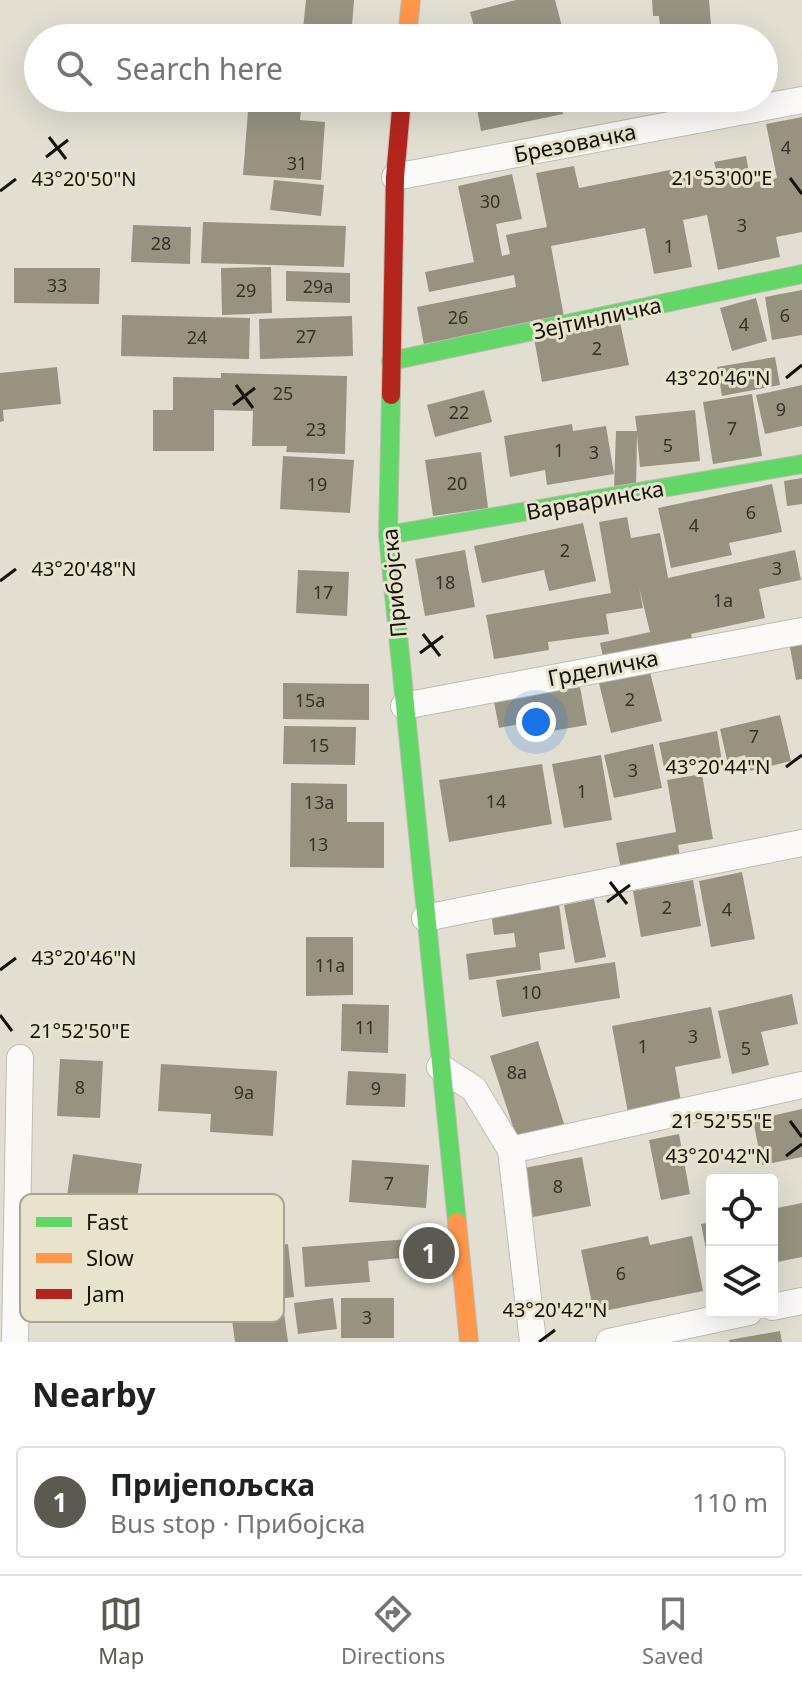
<!DOCTYPE html>
<meta charset="utf-8">
<style>
:root{--surface:#fff;--page:#f2f2f2;--text:#202124;--muted:#757577;--line:#e0e0e0;--accent:#5c5a50}
body{margin:0;font-family:"Noto Sans",sans-serif;background:var(--page);color:var(--text)}
.controls{position:absolute;right:24px;bottom:24px;display:grid;overflow:hidden;border-radius:8px;box-shadow:0 8px 32px #0002}
.controls button{width:72px;height:72px;display:grid;place-items:center;padding:0;border:0;border-bottom:2px solid var(--line);background:var(--surface);color:var(--text);font:40px sans-serif}
.you{position:absolute;left:536px;top:722px;width:28px;height:28px;margin:-20px;border:6px solid #fff;border-radius:50%;background:#1a73e8;box-shadow:0 0 0 12px #1a73e833}
.badge{display:grid;place-items:center;width:52px;height:52px;border-radius:50%;background:var(--accent);color:#fff;font-size:26px;font-weight:700}
.pin{position:absolute;translate:-50% -50%;border:4px solid #fff;box-shadow:0 2px 8px #0006}
.list{margin:0;padding:0;list-style:none}
h2{display:flex;justify-content:space-between;align-items:center;height:104px;margin:0;padding:0 32px;font-size:34px}
h2 small{font-size:26px;font-weight:400;color:var(--muted)}
.list li{display:grid;grid-template-columns:52px 1fr auto;gap:24px;align-items:center;box-sizing:border-box;height:112px;margin:0 16px 16px;padding:0 16px;border:2px solid var(--line);border-radius:8px}
.list b{display:block;font-size:30px;white-space:nowrap}
.list p{margin:0;font-size:26px;white-space:nowrap;color:var(--muted)}
.list em{font-size:26px;font-style:normal;color:var(--muted)}
.icon{flex:none;width:44px;height:44px;fill:none;stroke:currentColor;stroke-width:2;stroke-linecap:round;stroke-linejoin:round}
.map{position:relative;flex:none;width:802px;height:1342px;overflow:hidden}
.search{position:absolute;background:var(--surface);box-shadow:0 8px 32px #0002;left:24px;right:24px;top:24px;height:88px;display:flex;align-items:center;gap:20px;box-sizing:border-box;padding:0 28px;border-radius:44px;color:var(--muted);font-size:30px}
.sheet{height:232px;background:var(--surface)}
nav{display:flex;justify-content:space-around;align-items:center;box-sizing:border-box;height:112px;border-top:2px solid var(--line);background:var(--surface);font-size:22px;color:var(--muted)}
nav a{display:grid;justify-items:center;gap:4px}
nav .on{color:var(--accent)}
.map>svg:first-child{display:block}
.building{fill:#979380}
.lines{fill:none;stroke-linecap:round;stroke-linejoin:round}
.street-casing{stroke:#bfbcb2;stroke-width:28}
.fast-casing{stroke:#bfbcb2;stroke-width:20}
.slow-casing{stroke:#bfbcb2;stroke-width:20}
.jam-casing{stroke:#bfbcb2;stroke-width:20}
.street{stroke:#fbfaf8;stroke-width:26}
.fast{stroke:#63d668;stroke-width:18}
.slow{stroke:#ff974d;stroke-width:18}
.jam{stroke:#b3261e;stroke-width:18}
.ticks{fill:none;stroke:#14120a;stroke-width:3}
.labels{text-anchor:middle;stroke-width:6;stroke-linejoin:round;paint-order:stroke}
.number-label{font-size:18px;fill:#353228}
.street-label{font-size:22px;fill:#14120a;stroke:#e8e3cc}
.key{fill:#e8e3cc;stroke:#a8a492;stroke-width:2}
.key-label{font-size:22px;fill:#14120a}
.ticks-label{font-size:20px;text-anchor:middle;fill:#14120a;stroke:#e8e3cc;stroke-width:6;stroke-linejoin:round;paint-order:stroke}
</style>
<div class="map">
<svg width="802" height="1342" viewBox="0 0 802 1342">
<rect width="100%" height="100%" fill="#e2dfd2"/>
<!-- building -->
<g class="building">
<path d="M306,0h48l-3,38h-49z"/>
<path d="M516,0h39l10,38h-88l-7,-26z"/>
<path d="M652,0h57l3,38h-51l-2,-22h-6z"/>
<path d="M277,98h25l-2,22 25,2 -4,58 -78,-5 5,-64 28,1z"/>
<path d="M475,98h85l3,16 -82,17z"/>
<path d="M802,117v115l-26,5 4,20 -62,13 -11,-55 -24,5 9,47 -38,7 -9,-46 -94,18 13,71 -140,28 -7,-38 99,-20 -2,-12 -85,17 -4,-20 49,-10 -16,-76 54,-12 10,45 -26,5 6,32 8,-2 -4,-19 41,-8 -11,-54 38,-7 5,22 101,-20 2,8 34,-7 -2,-7 32,-6 5,27 26,-5 -11,-54z"/>
<path d="M274,180l50,5 -3,31 -51,-6z"/>
<path d="M203,222l143,4 -2,41 -143,-4z"/>
<path d="M133,225l58,2 -1,37 -59,-2z"/>
<path d="M271,267l1,46 -50,2 -1,-47z"/>
<path d="M14,268h86l-1,36 -85,-1z"/>
<path d="M286,271l64,2v30l-64,-2z"/>
<path d="M802,290v45l-30,5 -7,-43z"/>
<path d="M756,298l11,43 -35,10 -12,-43z"/>
<path d="M122,315l128,3 -1,41 -128,-3z"/>
<path d="M352,316l1,40 -93,3 -1,-40z"/>
<path d="M620,322l9,43 -87,17 -8,-44z"/>
<path d="M775,357l5,28 -58,11 -5,-29z"/>
<path d="M57,367l4,37 -58,6 1,11 -4,1v-49z"/>
<path d="M221,373l126,3 -2,78 -59,-2 1,-6h-35l1,-35 -39,-1v41h-61v-41h20v-33l48,1z"/>
<path d="M802,385v41l-37,8 -9,-39z"/>
<path d="M484,390l8,32 -57,15 -8,-32z"/>
<path d="M752,394l10,62 -49,8 -10,-62z"/>
<path d="M695,410l5,51 -60,6 -3,-32 -1,54 -22,-1 2,-57h21l-2,-15z"/>
<path d="M572,424l1,7 33,-5 8,48 -67,11 -2,-15 -35,7 -6,-41z"/>
<path d="M481,452l7,56 -55,8 -8,-56z"/>
<path d="M283,456l71,4 -4,53 -70,-4z"/>
<path d="M802,478v26l-15,2 -3,-25z"/>
<path d="M772,484l10,48 -53,11 3,12 -61,13 -13,-60z"/>
<path d="M627,517l4,21 29,-5 8,45 127,-28 6,30 -42,9 6,29 -74,16 2,8 -89,19 -4,-18 50,-11 -11,-45 4,21 -37,6 3,20 -61,8 1,8 -55,9 -8,-44 125,-22 -12,-71z"/>
<path d="M583,523l13,58 -47,10 -5,-21 -62,13 -8,-37z"/>
<path d="M465,550l10,57 -50,9 -10,-57z"/>
<path d="M298,570l51,2 -2,44 -51,-3z"/>
<path d="M802,645v34l-6,1 -6,-33z"/>
<path d="M649,668l13,53 -51,12 -13,-54z"/>
<path d="M283,683l86,1v36l-86,-1z"/>
<path d="M580,687l7,38 -41,7 -2,-13 -45,9 -5,-26z"/>
<path d="M780,715l11,46 -42,10 -4,-16 -18,5 -7,-31z"/>
<path d="M284,726l72,1 -1,38 -72,-1z"/>
<path d="M717,731l5,30 -57,11 -6,-29z"/>
<path d="M653,744l9,44 -48,10 -10,-43z"/>
<path d="M601,755l11,65 -48,8 -12,-64z"/>
<path d="M542,764l10,60 -103,18 -10,-62z"/>
<path d="M702,774l11,65 -35,6 3,19 -59,11 -6,-32 60,-11 -9,-52z"/>
<path d="M291,783l56,1v38h37v46l-94,-1z"/>
<path d="M742,872l13,67 -44,8 -12,-66z"/>
<path d="M693,880l8,46 -60,11 -8,-46z"/>
<path d="M594,899l12,58 -31,6 -11,-58z"/>
<path d="M559,904l6,45 -26,4 2,17 -72,10 -3,-26 50,-7 -2,-14 -20,2 -3,-22z"/>
<path d="M306,937h47v58l-47,1z"/>
<path d="M615,962l5,36 -118,19 -6,-37z"/>
<path d="M792,994l6,30 -37,8 8,33 -37,9 -14,-63z"/>
<path d="M342,1004l47,1 -1,48 -47,-2z"/>
<path d="M711,1007l10,51 -46,9 7,41 -53,10 -17,-92z"/>
<path d="M538,1041l28,89 -47,15 -29,-89z"/>
<path d="M60,1059l43,2 -3,57 -43,-2z"/>
<path d="M161,1064l116,7 -4,65 -63,-4 1,-18 -53,-3z"/>
<path d="M348,1071l58,3 -1,33 -59,-2z"/>
<path d="M802,1109v48l-40,8 -9,-45z"/>
<path d="M679,1134l11,60 -29,6 -12,-60z"/>
<path d="M73,1154l69,10 -9,62 -69,-9z"/>
<path d="M582,1157l9,49 -58,11 -9,-49z"/>
<path d="M352,1160l77,5 -3,43 -77,-6z"/>
<path d="M802,1203v54l-30,6v-54z"/>
<path d="M712,1222v52h-1l-10,-50z"/>
<path d="M648,1236l2,9 42,-9 11,55 -109,22 -13,-63z"/>
<path d="M410,1239l2,18 -44,4 2,21 -65,5 -3,-40z"/>
<path d="M288,1244l6,53 -62,7 -5,-53z"/>
<path d="M333,1298l4,31 -39,5 -4,-31z"/>
<rect x="341" y="1298" width="53" height="40"/>
<path d="M283,1305l5,37h-53l-4,-30z"/>
<path d="M780,1331l2,11h-53v-2z"/>
</g>
<g class="lines">
<defs>
<g id="street">
<path d="M395,177l407,-77"/>
<path d="M404,706l398,-75"/>
<path d="M425,918l377,-75"/>
<path d="M440,1067l34,22 37,61 22,192"/>
<path d="M511,1150l291,-65"/>
<path d="M772,1307l30,-6"/>
<path d="M15,1342l5,-284"/>
<path d="M609,1342l140,-30"/>
</g>
<g id="fast">
<path d="M391,361l411,-87"/>
<path d="M391,395l-3,140 69,687"/>
<path d="M388,535l414,-71"/>
</g>
<g id="slow">
<path d="M407,38l4,-38"/>
<path d="M457,1222l12,120"/>
</g>
<path id="jam" d="M391,395l4,-218 7,-79"/>
</defs>
<!-- street casing -->
<use href="#street" class="street-casing"/>
<!-- fast casing -->
<use href="#fast" class="fast-casing"/>
<!-- slow casing -->
<use href="#slow" class="slow-casing"/>
<!-- jam casing -->
<use href="#jam" class="jam-casing"/>
<!-- street -->
<use href="#street" class="street"/>
<!-- fast -->
<use href="#fast" class="fast"/>
<!-- slow -->
<use href="#slow" class="slow"/>
<!-- jam -->
<use href="#jam" class="jam"/>
</g>
<!-- ticks -->
<path class="ticks" d="M49,137l17,22M46,157l22,-17M790,178l12,16M0,191l16,-12M786,378l16,-13M236,385l17,23M233,405l22,-17M0,581l16,-12M423,634l17,22M420,653l23,-17M786,767l16,-12M610,882l17,22M607,902l23,-17M0,970l16,-12M0,1015l12,16M790,1121l12,16M786,1156l16,-12M539,1342l16,-12"/>
<g class="labels">
<!-- number labels -->
<g class="number-label">
<text x="786" y="154">4</text>
<text x="297" y="170">31</text>
<text x="490" y="208">30</text>
<text x="742" y="232">3</text>
<text x="161" y="250">28</text>
<text x="669" y="253">1</text>
<text x="57" y="292">33</text>
<text x="318" y="293">29a</text>
<text x="246" y="297">29</text>
<text x="785" y="322">6</text>
<text x="458" y="324">26</text>
<text x="744" y="331">4</text>
<text x="306" y="343">27</text>
<text x="197" y="344">24</text>
<text x="597" y="355">2</text>
<text x="283" y="400">25</text>
<text x="781" y="416">9</text>
<text x="459" y="419">22</text>
<text x="732" y="435">7</text>
<text x="316" y="436">23</text>
<text x="668" y="452">5</text>
<text x="559" y="457">1</text>
<text x="594" y="459">3</text>
<text x="457" y="490">20</text>
<text x="317" y="491">19</text>
<text x="751" y="519">6</text>
<text x="694" y="532">4</text>
<text x="565" y="557">2</text>
<text x="777" y="575">3</text>
<text x="445" y="589">18</text>
<text x="323" y="599">17</text>
<text x="723" y="607">1a</text>
<text x="630" y="706">2</text>
<text x="310" y="707">15a</text>
<text x="754" y="743">7</text>
<text x="319" y="752">15</text>
<text x="633" y="777">3</text>
<text x="582" y="798">1</text>
<text x="496" y="808">14</text>
<text x="319" y="809">13a</text>
<text x="318" y="851">13</text>
<text x="667" y="914">2</text>
<text x="727" y="916">4</text>
<text x="330" y="972">11a</text>
<text x="531" y="999">10</text>
<text x="365" y="1034">11</text>
<text x="693" y="1043">3</text>
<text x="643" y="1053">1</text>
<text x="746" y="1055">5</text>
<text x="517" y="1079">8a</text>
<text x="80" y="1094">8</text>
<text x="376" y="1095">9</text>
<text x="244" y="1099">9a</text>
<text x="389" y="1190">7</text>
<text x="558" y="1193">8</text>
<text x="621" y="1280">6</text>
<text x="367" y="1324">3</text>
</g>
<!-- street labels -->
<g class="street-label">
<text transform="translate(575 143) rotate(-11)" y="8">Брезовачка</text>
<text transform="translate(597 318) rotate(-12)" y="8">Зејтинличка</text>
<text transform="translate(595 500) rotate(-10)" y="8">Варваринска</text>
<text transform="translate(394 583) rotate(-95)" y="8">Прибојска</text>
<text transform="translate(603 668) rotate(-11)" y="8">Грделичка</text>
</g>
</g>
<!-- legend -->
<rect x="20" y="1194" width="264" height="128" rx="12" class="key"/>
<rect x="36" y="1217" width="36" height="10" fill="#63d668"/>
<rect x="36" y="1253" width="36" height="10" fill="#ff974d"/>
<rect x="36" y="1289" width="36" height="10" fill="#b3261e"/>
<g class="key-label">
<text x="86" y="1230">Fast</text>
<text x="86" y="1266">Slow</text>
<text x="86" y="1302">Jam</text>
</g>
<g class="ticks-label">
<text x="722" y="185">21°53'00"E</text>
<text x="84" y="186">43°20'50"N</text>
<text x="718" y="385">43°20'46"N</text>
<text x="84" y="576">43°20'48"N</text>
<text x="718" y="774">43°20'44"N</text>
<text x="84" y="965">43°20'46"N</text>
<text x="80" y="1038">21°52'50"E</text>
<text x="722" y="1128">21°52'55"E</text>
<text x="718" y="1163">43°20'42"N</text>
<text x="555" y="1317">43°20'42"N</text>
</g>
</svg>
<div class="controls">
<button><svg class="icon" aria-label="locate" viewBox="0 0 24 24"><circle cx="12" cy="12" r="6"/><path d="M12 2v4M12 18v4M2 12h4M18 12h4"/></svg></button>
<button><svg class="icon" aria-label="layers" viewBox="0 0 24 24"><path d="M12 4l9 5-9 5-9-5zM3 14l9 5 9-5"/></svg></button>
</div>
<div class="you"></div>
<div class="pin badge" style="left:429px;top:1253px">1</div>
<div class="search"><svg class="icon" aria-label="search" viewBox="0 0 24 24"><circle cx="10" cy="10" r="6"/><path d="M15 15l6 6"/></svg>Search here</div>
</div>
<section class="sheet">
<h2>Nearby<small></small></h2>
<ul class="list">
<li><span class="badge">1</span><div><b>Пријепољска</b><p>Bus stop · Прибојска</p></div><em>110 m</em></li>
</ul>
</section>
<nav>
<a class="on"><svg class="icon" aria-label="map" viewBox="0 0 24 24"><path d="M3 6l6-2 6 2 6-2v14l-6 2-6-2-6 2zM9 4v14M15 6v14"/></svg>Map</a>
<a><svg class="icon" aria-label="directions" viewBox="0 0 24 24"><path d="M12 3l9 9-9 9-9-9zM9 14v-3h6M13 9l2 2-2 2"/></svg>Directions</a>
<a><svg class="icon" aria-label="saved" viewBox="0 0 24 24"><path d="M7 4h10v16l-5-4-5 4z"/></svg>Saved</a>
</nav>
